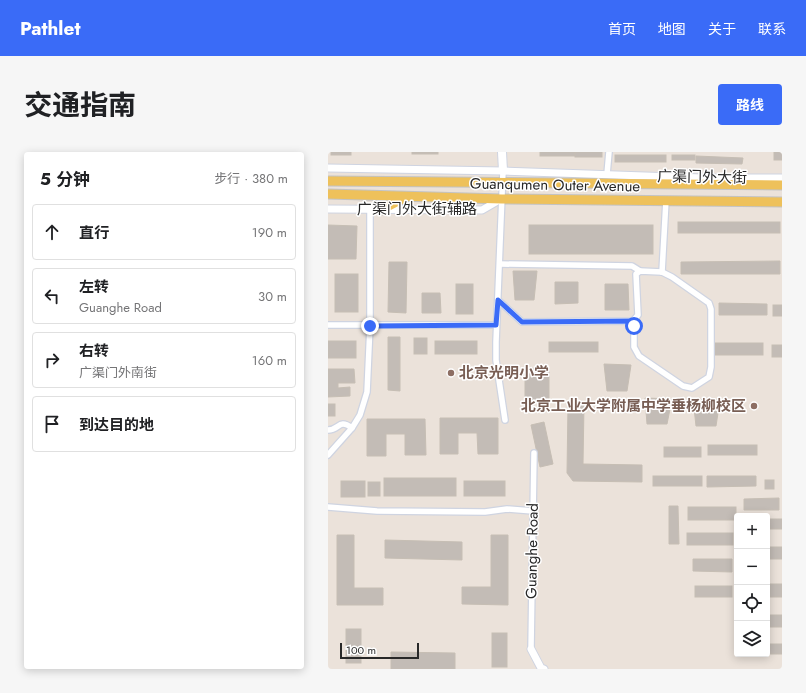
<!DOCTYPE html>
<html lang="zh">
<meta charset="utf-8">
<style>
:root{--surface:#fff;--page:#f6f6f6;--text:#202124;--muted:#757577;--line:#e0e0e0;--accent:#3a6bf7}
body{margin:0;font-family:Jost,"Noto Sans SC",sans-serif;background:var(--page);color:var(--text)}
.controls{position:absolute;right:12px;bottom:12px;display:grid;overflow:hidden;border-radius:4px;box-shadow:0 2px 10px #0003}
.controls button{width:36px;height:36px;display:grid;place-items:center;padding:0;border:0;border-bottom:1px solid var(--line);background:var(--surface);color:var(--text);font:20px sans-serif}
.scale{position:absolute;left:12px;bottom:10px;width:79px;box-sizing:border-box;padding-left:4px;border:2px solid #282828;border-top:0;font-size:11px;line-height:14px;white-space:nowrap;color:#282828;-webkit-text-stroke:3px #fff;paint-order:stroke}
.stop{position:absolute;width:12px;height:12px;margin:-9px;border:3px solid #3a6bf7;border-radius:50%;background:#fff}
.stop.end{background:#3a6bf7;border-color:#fff;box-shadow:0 1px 4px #0008}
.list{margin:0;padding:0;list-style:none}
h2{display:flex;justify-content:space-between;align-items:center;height:52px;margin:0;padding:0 16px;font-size:17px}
h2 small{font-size:13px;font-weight:400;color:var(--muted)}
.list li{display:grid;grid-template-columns:26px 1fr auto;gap:12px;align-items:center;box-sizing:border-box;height:56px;margin:0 8px 8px;padding:0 8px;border:1px solid var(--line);border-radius:4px}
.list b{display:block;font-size:15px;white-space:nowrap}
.list p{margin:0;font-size:13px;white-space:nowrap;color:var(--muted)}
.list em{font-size:13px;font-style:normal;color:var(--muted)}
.icon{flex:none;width:22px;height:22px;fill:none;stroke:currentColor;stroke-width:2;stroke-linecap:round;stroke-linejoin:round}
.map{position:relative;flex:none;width:454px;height:517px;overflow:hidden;border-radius:4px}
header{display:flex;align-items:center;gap:24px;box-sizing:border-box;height:56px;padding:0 20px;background:var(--accent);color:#fff}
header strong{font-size:19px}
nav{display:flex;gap:22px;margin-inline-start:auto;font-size:14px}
.intro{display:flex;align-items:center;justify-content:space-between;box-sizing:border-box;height:96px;padding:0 24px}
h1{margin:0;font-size:28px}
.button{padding:10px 18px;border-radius:4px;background:var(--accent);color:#fff;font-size:14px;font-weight:700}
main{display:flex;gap:24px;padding:0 24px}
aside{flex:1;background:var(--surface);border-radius:4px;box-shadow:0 2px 10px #0003}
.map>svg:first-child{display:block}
.building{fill:#c3bcb6;stroke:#c6beb4}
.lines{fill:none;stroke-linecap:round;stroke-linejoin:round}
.minor-casing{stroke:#cfd4e1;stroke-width:8}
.tertiary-casing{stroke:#cfd4e1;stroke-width:9}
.secondary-casing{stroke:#cfd4e1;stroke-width:10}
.primary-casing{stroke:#c3c3c3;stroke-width:11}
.minor{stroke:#fff;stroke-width:5.5}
.tertiary{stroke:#fff;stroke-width:7}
.secondary{stroke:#fff;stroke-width:8}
.primary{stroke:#eec15b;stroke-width:9}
.route{stroke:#3a6bf7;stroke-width:5}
.education-dot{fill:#8d6e63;stroke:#fff;stroke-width:1.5}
.labels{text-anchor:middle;stroke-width:3;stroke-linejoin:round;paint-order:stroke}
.street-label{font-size:15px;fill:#282828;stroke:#fff}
.education-label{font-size:15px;font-weight:bold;fill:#785e54;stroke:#fff;text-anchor:start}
</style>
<header>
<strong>Pathlet</strong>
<nav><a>首页</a><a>地图</a><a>关于</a><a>联系</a></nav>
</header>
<div class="intro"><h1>交通指南</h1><a class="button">路线</a></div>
<main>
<aside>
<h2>5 分钟<small>步行 · 380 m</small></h2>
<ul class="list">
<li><svg class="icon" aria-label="ahead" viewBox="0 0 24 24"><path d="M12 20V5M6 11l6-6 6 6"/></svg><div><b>直行</b></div><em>190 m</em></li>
<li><svg class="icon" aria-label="left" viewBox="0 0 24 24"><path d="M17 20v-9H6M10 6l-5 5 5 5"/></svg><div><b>左转</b><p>Guanghe Road</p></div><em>30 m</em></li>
<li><svg class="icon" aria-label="right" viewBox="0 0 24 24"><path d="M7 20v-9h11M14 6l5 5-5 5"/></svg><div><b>右转</b><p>广渠门外南街</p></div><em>160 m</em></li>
<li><svg class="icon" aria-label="arrive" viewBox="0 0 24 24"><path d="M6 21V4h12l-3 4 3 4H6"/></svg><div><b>到达目的地</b></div></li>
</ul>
</aside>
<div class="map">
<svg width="454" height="517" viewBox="0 0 454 517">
<rect width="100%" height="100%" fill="#ebe2da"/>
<!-- building -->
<g class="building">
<rect x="3" y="0" width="20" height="3"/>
<rect x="84" y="0" width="26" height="2"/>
<rect x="212" y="0" width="35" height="4"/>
<rect x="247" y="0" width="27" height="5"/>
<rect x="446" y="0" width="8" height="8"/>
<rect x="287" y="3" width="51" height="7"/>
<rect x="344" y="3" width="23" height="5"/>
<path d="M368,4l47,2 -1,6 -46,-1z"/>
<rect x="350" y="70" width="102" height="11"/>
<path d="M0,73l29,1 -1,33h-28z"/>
<rect x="201" y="73" width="124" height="29"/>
<path d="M452,109v13h-99v-12z"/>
<path d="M61,110h18l-1,51 -18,-1z"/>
<path d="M185,119h24l-3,29h-19z"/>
<rect x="7" y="122" width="23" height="38"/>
<path d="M227,130h23v21l-23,1z"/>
<rect x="128" y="132" width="17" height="30"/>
<path d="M277,132h23l1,26h-24z"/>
<path d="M94,141h18l1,20h-19z"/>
<path d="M391,151l48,1v11h-48z"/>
<rect x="445" y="153" width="9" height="11"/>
<path d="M60,185h12v54l-12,-1z"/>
<rect x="86" y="186" width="13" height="16"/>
<rect x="0" y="189" width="28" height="17"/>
<rect x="107" y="189" width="42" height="13"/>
<rect x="221" y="190" width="49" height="10"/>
<rect x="387" y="191" width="48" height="12"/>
<rect x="444" y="193" width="10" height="12"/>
<path d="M276,212l27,1 -4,26h-20z"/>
<rect x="197" y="216" width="24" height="33"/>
<path d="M0,217h26l1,14h-17v5l12,-1v9l-22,1z"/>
<path d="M317,246l27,1 -5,25h-20z"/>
<path d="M365,247l27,1 -4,26h-20z"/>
<rect x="0" y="252" width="7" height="12"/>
<path d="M240,252h16l-1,60 59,1v17l-69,-1 -6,-8z"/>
<path d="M112,266h58v36h-20l-1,-21h-19v21h-18z"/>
<path d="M39,267h58l1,36h-21v-21h-19v22h-19z"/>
<path d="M216,270l9,42 -13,3 -9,-42z"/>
<rect x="380" y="293" width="49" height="10"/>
<rect x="336" y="295" width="37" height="10"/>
<rect x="325" y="324" width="49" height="10"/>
<path d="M379,324h49v10l-49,1z"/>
<rect x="56" y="326" width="72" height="18"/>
<rect x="437" y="328" width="9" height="9"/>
<rect x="13" y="329" width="24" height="16"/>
<rect x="136" y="329" width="41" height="15"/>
<rect x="40" y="330" width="12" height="14"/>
<path d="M451,346v12h-35v-11z"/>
<path d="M341,354h9l1,38h-10z"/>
<rect x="360" y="355" width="48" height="13"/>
<rect x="439" y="367" width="15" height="10"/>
<rect x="359" y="381" width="46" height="12"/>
<path d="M9,383h17v53h29v17h-46z"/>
<path d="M163,383h17v70l-46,-1v-17h29z"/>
<path d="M57,388l77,2v18l-77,-2z"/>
<rect x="439" y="395" width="15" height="12"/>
<path d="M365,407h39v13l-39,-1z"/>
<rect x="439" y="432" width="15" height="13"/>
<rect x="367" y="434" width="37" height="11"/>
<rect x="439" y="463" width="15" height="12"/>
<rect x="18" y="477" width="15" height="34"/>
<rect x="164" y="481" width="15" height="34"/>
<rect x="439" y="492" width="15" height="10"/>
<path d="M63,500l64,1v16h-64z"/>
</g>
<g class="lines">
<defs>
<g id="minor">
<path d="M175,19l-7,171v18l9,60"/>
<path d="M279,22l2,-22"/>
<path d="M172,112l132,2 8,5"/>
<path d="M334,120l4,-72"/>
<path d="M170,148l24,22 111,-1 5,-6 -2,-41 4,-3 22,1 10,5 37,26 2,6v58l-2,10 -17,11 -9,-2 -44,-30 -5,-9v-21l-1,-5"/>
<path d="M0,173h168"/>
<path d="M0,278c12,0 10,-12 24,-2"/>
<path d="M0,303l24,-27 8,-13 7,-23 3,-66v-116"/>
<path d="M0,355l49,4 108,1 22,-3 26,2"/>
<path d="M203,497l3,-196"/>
</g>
<g id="tertiary">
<path d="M0,16l175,3 200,7h79"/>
<path d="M0,57l154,1 19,-11"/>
<path d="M203,497l10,19 3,1"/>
</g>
<path id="secondary" d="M174,0l1,19"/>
<g id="primary">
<path d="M0,29l454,4"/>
<path d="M0,42l174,5 280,3"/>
<path d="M53,58l25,-13"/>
</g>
</defs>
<!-- minor casing -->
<use href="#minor" class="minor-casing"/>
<!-- tertiary casing -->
<use href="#tertiary" class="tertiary-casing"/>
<!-- secondary casing -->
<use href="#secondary" class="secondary-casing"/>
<!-- primary casing -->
<use href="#primary" class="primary-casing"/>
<!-- minor -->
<use href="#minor" class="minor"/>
<!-- tertiary -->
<use href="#tertiary" class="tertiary"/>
<!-- secondary -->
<use href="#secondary" class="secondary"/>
<!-- primary -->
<use href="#primary" class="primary"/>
</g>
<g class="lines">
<!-- route -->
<path class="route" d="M42,174l126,-1 2,-25 24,22 111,-1 1,5"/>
</g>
<!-- markers -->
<g class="education-dot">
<circle cx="123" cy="221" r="4"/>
<circle cx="426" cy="254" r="4"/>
</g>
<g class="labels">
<!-- street labels -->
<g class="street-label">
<text transform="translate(374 25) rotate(1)" y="5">广渠门外大街</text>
<text transform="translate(227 33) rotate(1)" y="5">Guanqumen Outer Avenue</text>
<text x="89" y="62">广渠门外大街辅路</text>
<text transform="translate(204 399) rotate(-89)" y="5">Guanghe Road</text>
</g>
<!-- education labels -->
<g class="education-label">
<text x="131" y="226">北京光明小学</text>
<text x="418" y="259" text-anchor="end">北京工业大学附属中学垂杨柳校区</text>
</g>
</g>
</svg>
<div class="controls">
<button>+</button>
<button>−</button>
<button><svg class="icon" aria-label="locate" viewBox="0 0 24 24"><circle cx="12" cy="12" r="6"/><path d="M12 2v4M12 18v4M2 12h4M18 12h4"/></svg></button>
<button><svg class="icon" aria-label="layers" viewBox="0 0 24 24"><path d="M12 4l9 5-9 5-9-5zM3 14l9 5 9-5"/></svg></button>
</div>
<div class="scale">100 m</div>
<div class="stop" style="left:306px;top:174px"></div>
<div class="stop end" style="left:42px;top:174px"></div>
</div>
</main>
